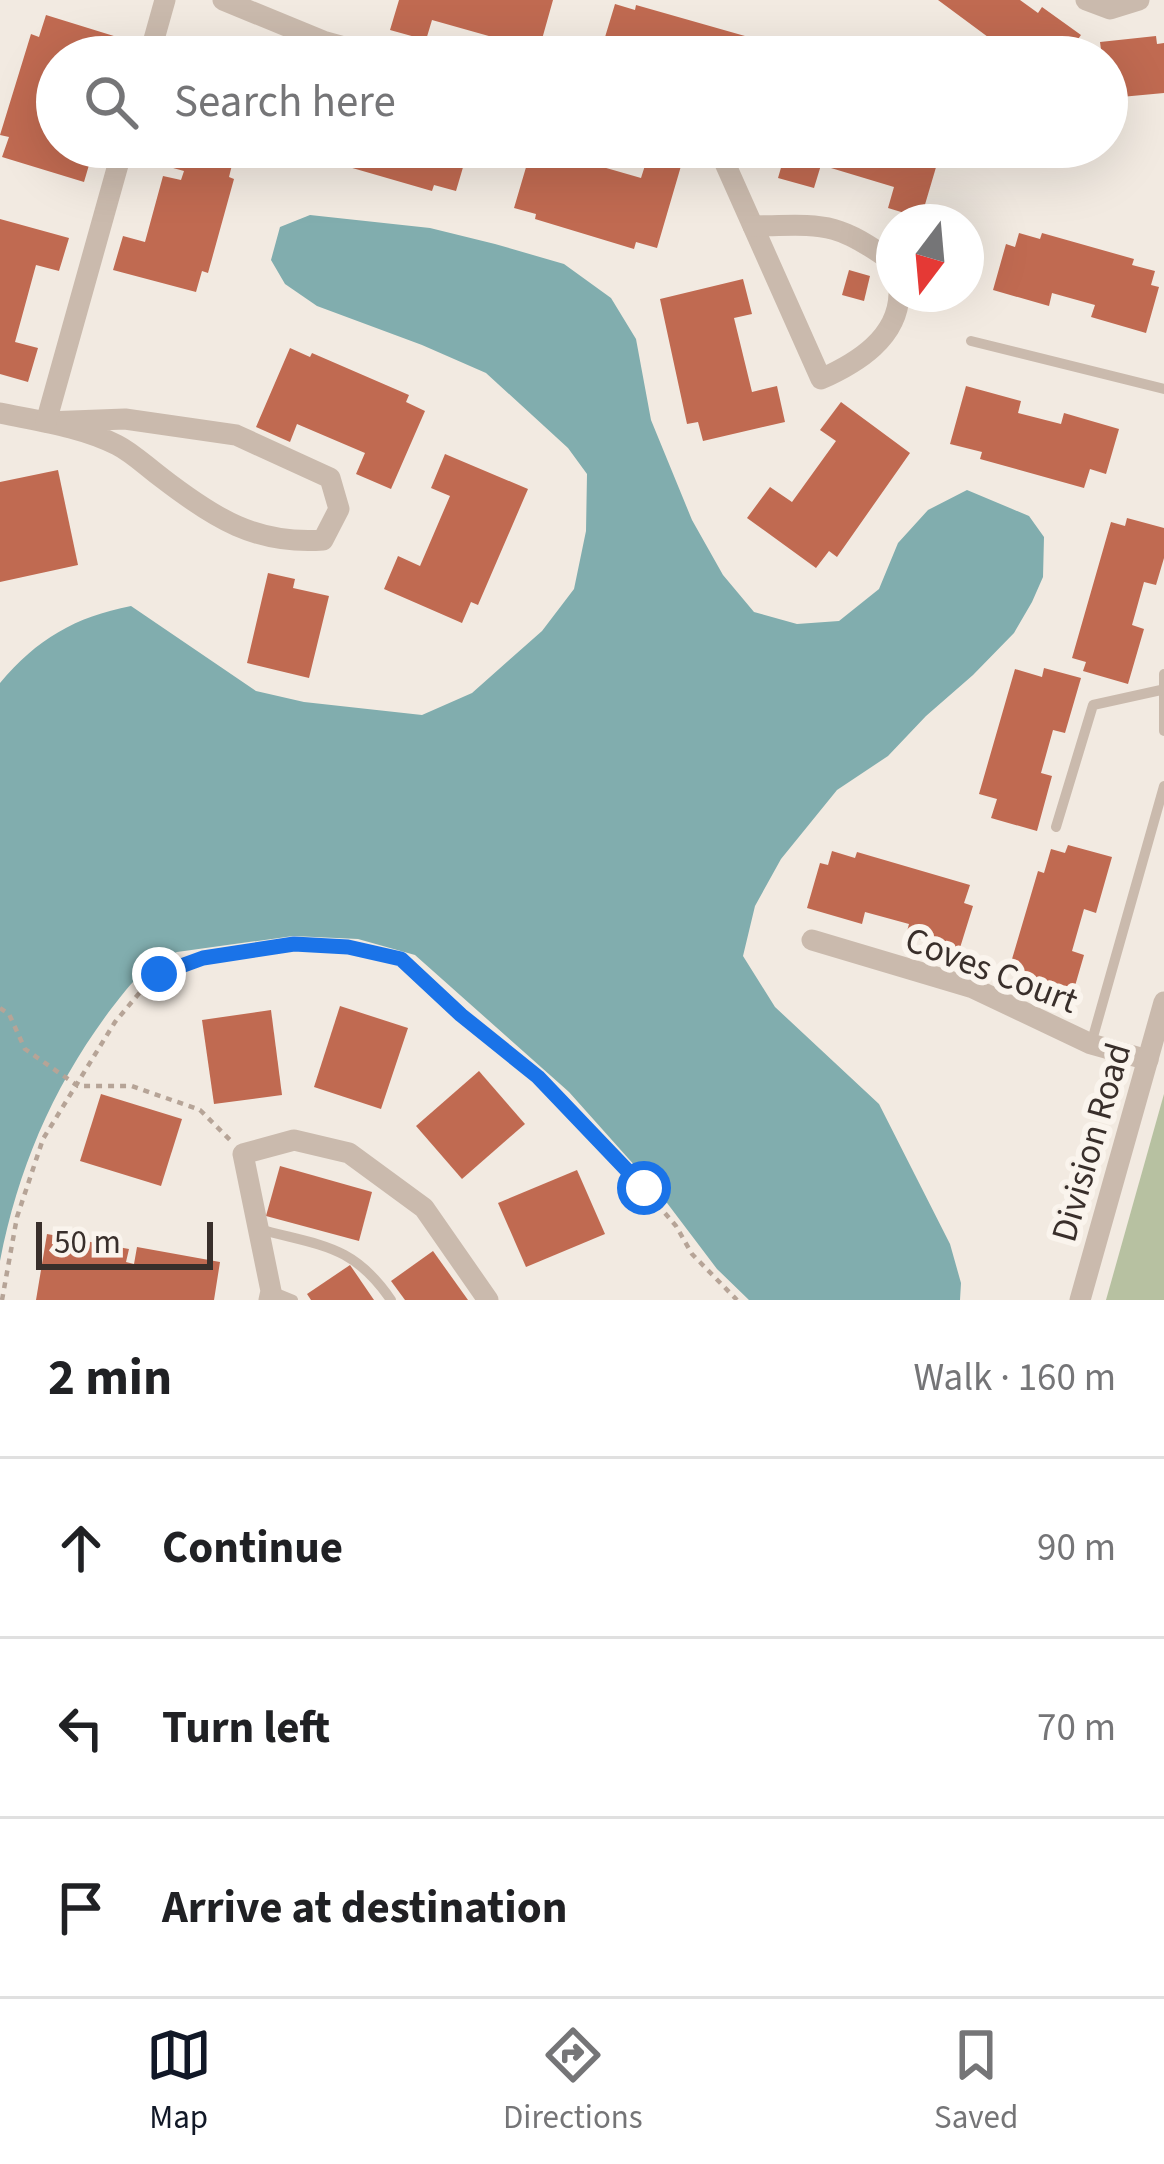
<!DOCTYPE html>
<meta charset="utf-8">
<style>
:root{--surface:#fff;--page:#f6f6f6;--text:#202124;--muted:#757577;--line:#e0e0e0;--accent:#111827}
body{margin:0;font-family:"Source Sans 3",sans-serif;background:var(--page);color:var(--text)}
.compass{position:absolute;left:876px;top:204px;width:108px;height:108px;border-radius:50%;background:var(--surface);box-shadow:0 12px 48px #0002;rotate:196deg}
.scale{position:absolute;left:36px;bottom:30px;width:177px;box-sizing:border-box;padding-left:12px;border:6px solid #392f2b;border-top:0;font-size:33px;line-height:42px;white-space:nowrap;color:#392f2b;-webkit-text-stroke:9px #faf4ed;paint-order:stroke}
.stop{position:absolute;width:36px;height:36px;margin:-27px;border:9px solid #1a73e8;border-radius:50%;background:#fff}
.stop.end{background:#1a73e8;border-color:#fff;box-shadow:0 3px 12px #0008}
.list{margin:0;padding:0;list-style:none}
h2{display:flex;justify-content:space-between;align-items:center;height:156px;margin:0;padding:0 48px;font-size:51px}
h2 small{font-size:39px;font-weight:400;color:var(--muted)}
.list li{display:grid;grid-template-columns:78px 1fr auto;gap:36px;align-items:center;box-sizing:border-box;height:180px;padding:0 48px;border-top:3px solid var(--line)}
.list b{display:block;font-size:45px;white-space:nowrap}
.list em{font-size:39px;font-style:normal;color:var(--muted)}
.icon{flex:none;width:66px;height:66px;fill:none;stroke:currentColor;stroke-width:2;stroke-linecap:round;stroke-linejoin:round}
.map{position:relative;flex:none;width:1164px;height:1300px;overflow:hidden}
.search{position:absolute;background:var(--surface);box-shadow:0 12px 48px #0002;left:36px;right:36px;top:36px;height:132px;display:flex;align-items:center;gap:30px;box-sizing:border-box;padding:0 42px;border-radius:66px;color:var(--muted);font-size:45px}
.sheet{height:696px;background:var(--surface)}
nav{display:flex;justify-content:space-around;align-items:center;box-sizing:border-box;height:168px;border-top:3px solid var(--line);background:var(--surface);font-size:33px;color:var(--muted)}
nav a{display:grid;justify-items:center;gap:6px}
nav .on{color:var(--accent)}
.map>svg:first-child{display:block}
.green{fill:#b7c1a1}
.water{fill:#81adae}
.building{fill:#c06a51}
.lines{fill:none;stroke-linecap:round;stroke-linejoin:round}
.path{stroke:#b6a497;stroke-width:4.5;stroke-dasharray:6 6;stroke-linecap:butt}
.lane{stroke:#cabaad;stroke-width:10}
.street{stroke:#cabaad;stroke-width:21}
.route{stroke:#1a73e8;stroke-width:15}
.labels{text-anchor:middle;stroke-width:12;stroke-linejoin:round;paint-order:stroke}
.street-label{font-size:36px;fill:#392f2b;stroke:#faf4ed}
</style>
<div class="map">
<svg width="1164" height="1300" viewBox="0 0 1164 1300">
<rect width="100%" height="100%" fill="#f2eae1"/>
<!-- green -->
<path class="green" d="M1164,1094v206h-58z"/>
<!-- water -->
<path class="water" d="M310,215l120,13 65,16 69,20 47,34 25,41 15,81 41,100 31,55 31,37 43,12 42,-3 40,-32 19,-46 30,-33 39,-20 62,26 15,21 -1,40 -11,25 -18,31 -41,42 -47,41 -38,40 -51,34 -56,69 -26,47 -12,50 32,51 104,97 71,140 11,39 -1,17h-211l-32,-31 -56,-74 -92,-103 -154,-137 -57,-16 -65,-3 -116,16c-34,13 -48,34 -69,61 -56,76 -90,156 -108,248v-578c37,-44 75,-66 131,-77l125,85 48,11 118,13 50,-22 70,-62 32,-42 12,-58 1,-57 -19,-26 -82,-75 -64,-28 -105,-39 -32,-22 -14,-24 9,-33z"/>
<!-- building -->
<g class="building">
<path d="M399,0h154l-16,57h-38l4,-17 -71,-20 -6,20 -36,-10z"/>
<path d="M938,0h82l18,13 4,-6 39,28 -16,22h-50z"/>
<path d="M615,4l20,6 1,-5 123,35 -5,17h-155z"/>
<path d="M46,15l84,26 -5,16h-68v90l37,1 -10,34 -82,-25 7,-20 -9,-2 31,-101 8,3z"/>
<path d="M1156,36l1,8 7,-1v50l-43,4 -1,-10 -13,1v-31h-5l-2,-15z"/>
<path d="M148,147l88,2 -7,28 5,2 -26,94 -6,-2 -6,21 -83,-22 10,-34 22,6 18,-66 18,4 3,-9 -40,-11z"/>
<path d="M307,147h162l-13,44 -22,-6 -2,6 -97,-28 2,-6z"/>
<path d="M532,147h39l-3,10 73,21 7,-22 33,10 -24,82 -21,-6 -2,7 -99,-30 1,-5 -22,-6z"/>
<path d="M787,147h155l-21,71 -33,-10 6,-21 -73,-22 -7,23 -36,-10z"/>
<path d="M0,219l69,19 -10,33 -23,-6 -21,77 23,6 -10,34 -28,-8z"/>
<path d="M1019,233l21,6 2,-6 92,26 -2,6 23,6 -4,14 8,2 -13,46 -55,-16 4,-12 -43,-12 -3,13 -56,-16 13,-46 9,3z"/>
<path d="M849,270l21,6 -6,25 -22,-6z"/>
<path d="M743,279l9,35 -18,4 18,74 25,-6 8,36 -82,19 -5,-19 -11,2 -27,-125z"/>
<path d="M290,348l20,9 2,-4 97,42 -3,7 19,9 -34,78 -35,-15 9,-21 -68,-29 -7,18 -34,-15z"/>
<path d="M966,386l55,15 -3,12 43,11 3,-11 55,16 -13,45 -16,-5 -6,19 -104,-29 2,-7 -32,-8z"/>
<path d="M841,402l69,51 -73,104 -8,-6 -13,17 -69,-50 23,-31 22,15 44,-61 -16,-11z"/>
<path d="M445,454l83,35 -50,116 -7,-3 -9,21 -78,-34 14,-33 22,10 30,-70 -19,-8z"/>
<path d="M58,470l20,95 -78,17v-100z"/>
<path d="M1127,518l37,10v30l-8,27 -12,-3 -12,43 12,4 -16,55 -45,-13 3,-9 -14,-4 39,-136 14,4z"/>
<path d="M268,573l27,6 -2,9 36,8 -20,82 -62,-15z"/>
<path d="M1044,668l37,10 -16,55 -12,-3 -12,43 11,3 -15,55 -46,-13 6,-19 -18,-5 36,-125 27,8z"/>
<path d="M1068,845l44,12 -16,56 -12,-4 -12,42 12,4 -16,55 -44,-12 3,-9 -15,-4 7,-24 -7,-2 26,-88 6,2 7,-24 14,4z"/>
<path d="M832,851l23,7 2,-6 113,33 -6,18 9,3 -14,45 -53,-16 3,-11 -44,-12 -3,12 -55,-16 13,-45 8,2z"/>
<path d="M340,1006l68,22 -27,81 -67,-22z"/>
<path d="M271,1010l11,85 -68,9 -12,-84z"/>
<path d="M479,1071l46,53 -63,55 -46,-53z"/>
<path d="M101,1094l81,25 -21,67 -81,-25z"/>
<path d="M280,1166l92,26 -13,49 -93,-25z"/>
<path d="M577,1170l28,64 -79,33 -28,-64z"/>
<path d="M47,1234l82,15 -3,13 8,2 3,-17 83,15 -6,38h-178z"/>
<path d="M433,1251l35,49h-63l-14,-19z"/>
<path d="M350,1265l24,35h-63l-4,-6z"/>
</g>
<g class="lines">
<!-- path -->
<g class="path">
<path d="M0,1008l9,6 16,35 53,37h54l68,24 30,30"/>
<path d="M2,1300l15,-83 26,-78 72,-117 26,-31 18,-17 44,-16 91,-14 81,8 26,7 20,15 40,41 78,62 64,64 73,85 16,28 45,46"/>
</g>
<!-- lane -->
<g class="lane">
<path d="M971,341l193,48"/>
<path d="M1164,674v57"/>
<path d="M1056,827l37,-122 68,-15"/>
<path d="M1091,1044l73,-258"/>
<path d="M259,1229c61,17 94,15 132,71"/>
<path d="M271,1291l22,9"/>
</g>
<!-- street -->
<g class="street">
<path d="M223,0l100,41 58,16"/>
<path d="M1086,0l24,9 29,-9"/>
<path d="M149,57l16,-57"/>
<path d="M702,147l18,5 101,227c36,-16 77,-41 78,-85"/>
<path d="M753,226c71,-1 82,-6 141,37"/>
<path d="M0,413c38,8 82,14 117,32 16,8 31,23 45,33 52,40 94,67 161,62l16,-31 -9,-31 -94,-43 -111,-16 -79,3"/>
<path d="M46,422l77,-275"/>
<path d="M812,940l161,48 118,56 57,16"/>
<path d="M269,1300l2,-9 -28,-137 51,-14 55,13 75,55 64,92"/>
<path d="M1080,1300l84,-298"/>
</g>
</g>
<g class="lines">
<!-- route -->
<path class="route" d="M159,974l44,-16 91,-14 54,3 53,12 60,56 77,62 106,111"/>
</g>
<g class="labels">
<!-- street labels -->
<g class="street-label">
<text transform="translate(992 969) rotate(21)" y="13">Coves Court</text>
<text transform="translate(1090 1142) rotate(-74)" y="13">Division Road</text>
</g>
</g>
</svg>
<svg class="compass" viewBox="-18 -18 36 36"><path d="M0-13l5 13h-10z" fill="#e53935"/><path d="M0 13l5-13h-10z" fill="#757577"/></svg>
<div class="scale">50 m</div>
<div class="stop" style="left:644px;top:1188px"></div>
<div class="stop end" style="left:159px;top:974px"></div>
<div class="search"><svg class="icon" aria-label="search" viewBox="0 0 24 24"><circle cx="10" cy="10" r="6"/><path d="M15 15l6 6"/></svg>Search here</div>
</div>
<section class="sheet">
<h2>2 min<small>Walk · 160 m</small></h2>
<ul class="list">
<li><svg class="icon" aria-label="ahead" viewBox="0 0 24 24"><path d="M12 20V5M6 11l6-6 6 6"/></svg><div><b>Continue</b></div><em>90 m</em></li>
<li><svg class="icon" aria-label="left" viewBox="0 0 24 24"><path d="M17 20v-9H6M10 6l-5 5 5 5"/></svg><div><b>Turn left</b></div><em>70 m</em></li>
<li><svg class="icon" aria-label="arrive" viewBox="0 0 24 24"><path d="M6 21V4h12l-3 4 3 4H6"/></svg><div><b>Arrive at destination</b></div></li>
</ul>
</section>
<nav>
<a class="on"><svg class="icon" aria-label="map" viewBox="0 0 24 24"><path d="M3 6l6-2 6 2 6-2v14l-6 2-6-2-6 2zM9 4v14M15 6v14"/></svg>Map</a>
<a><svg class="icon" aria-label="directions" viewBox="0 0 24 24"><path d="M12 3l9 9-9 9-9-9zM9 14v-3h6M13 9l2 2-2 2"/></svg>Directions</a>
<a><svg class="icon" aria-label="saved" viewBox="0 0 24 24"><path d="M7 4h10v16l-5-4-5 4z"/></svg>Saved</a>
</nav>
